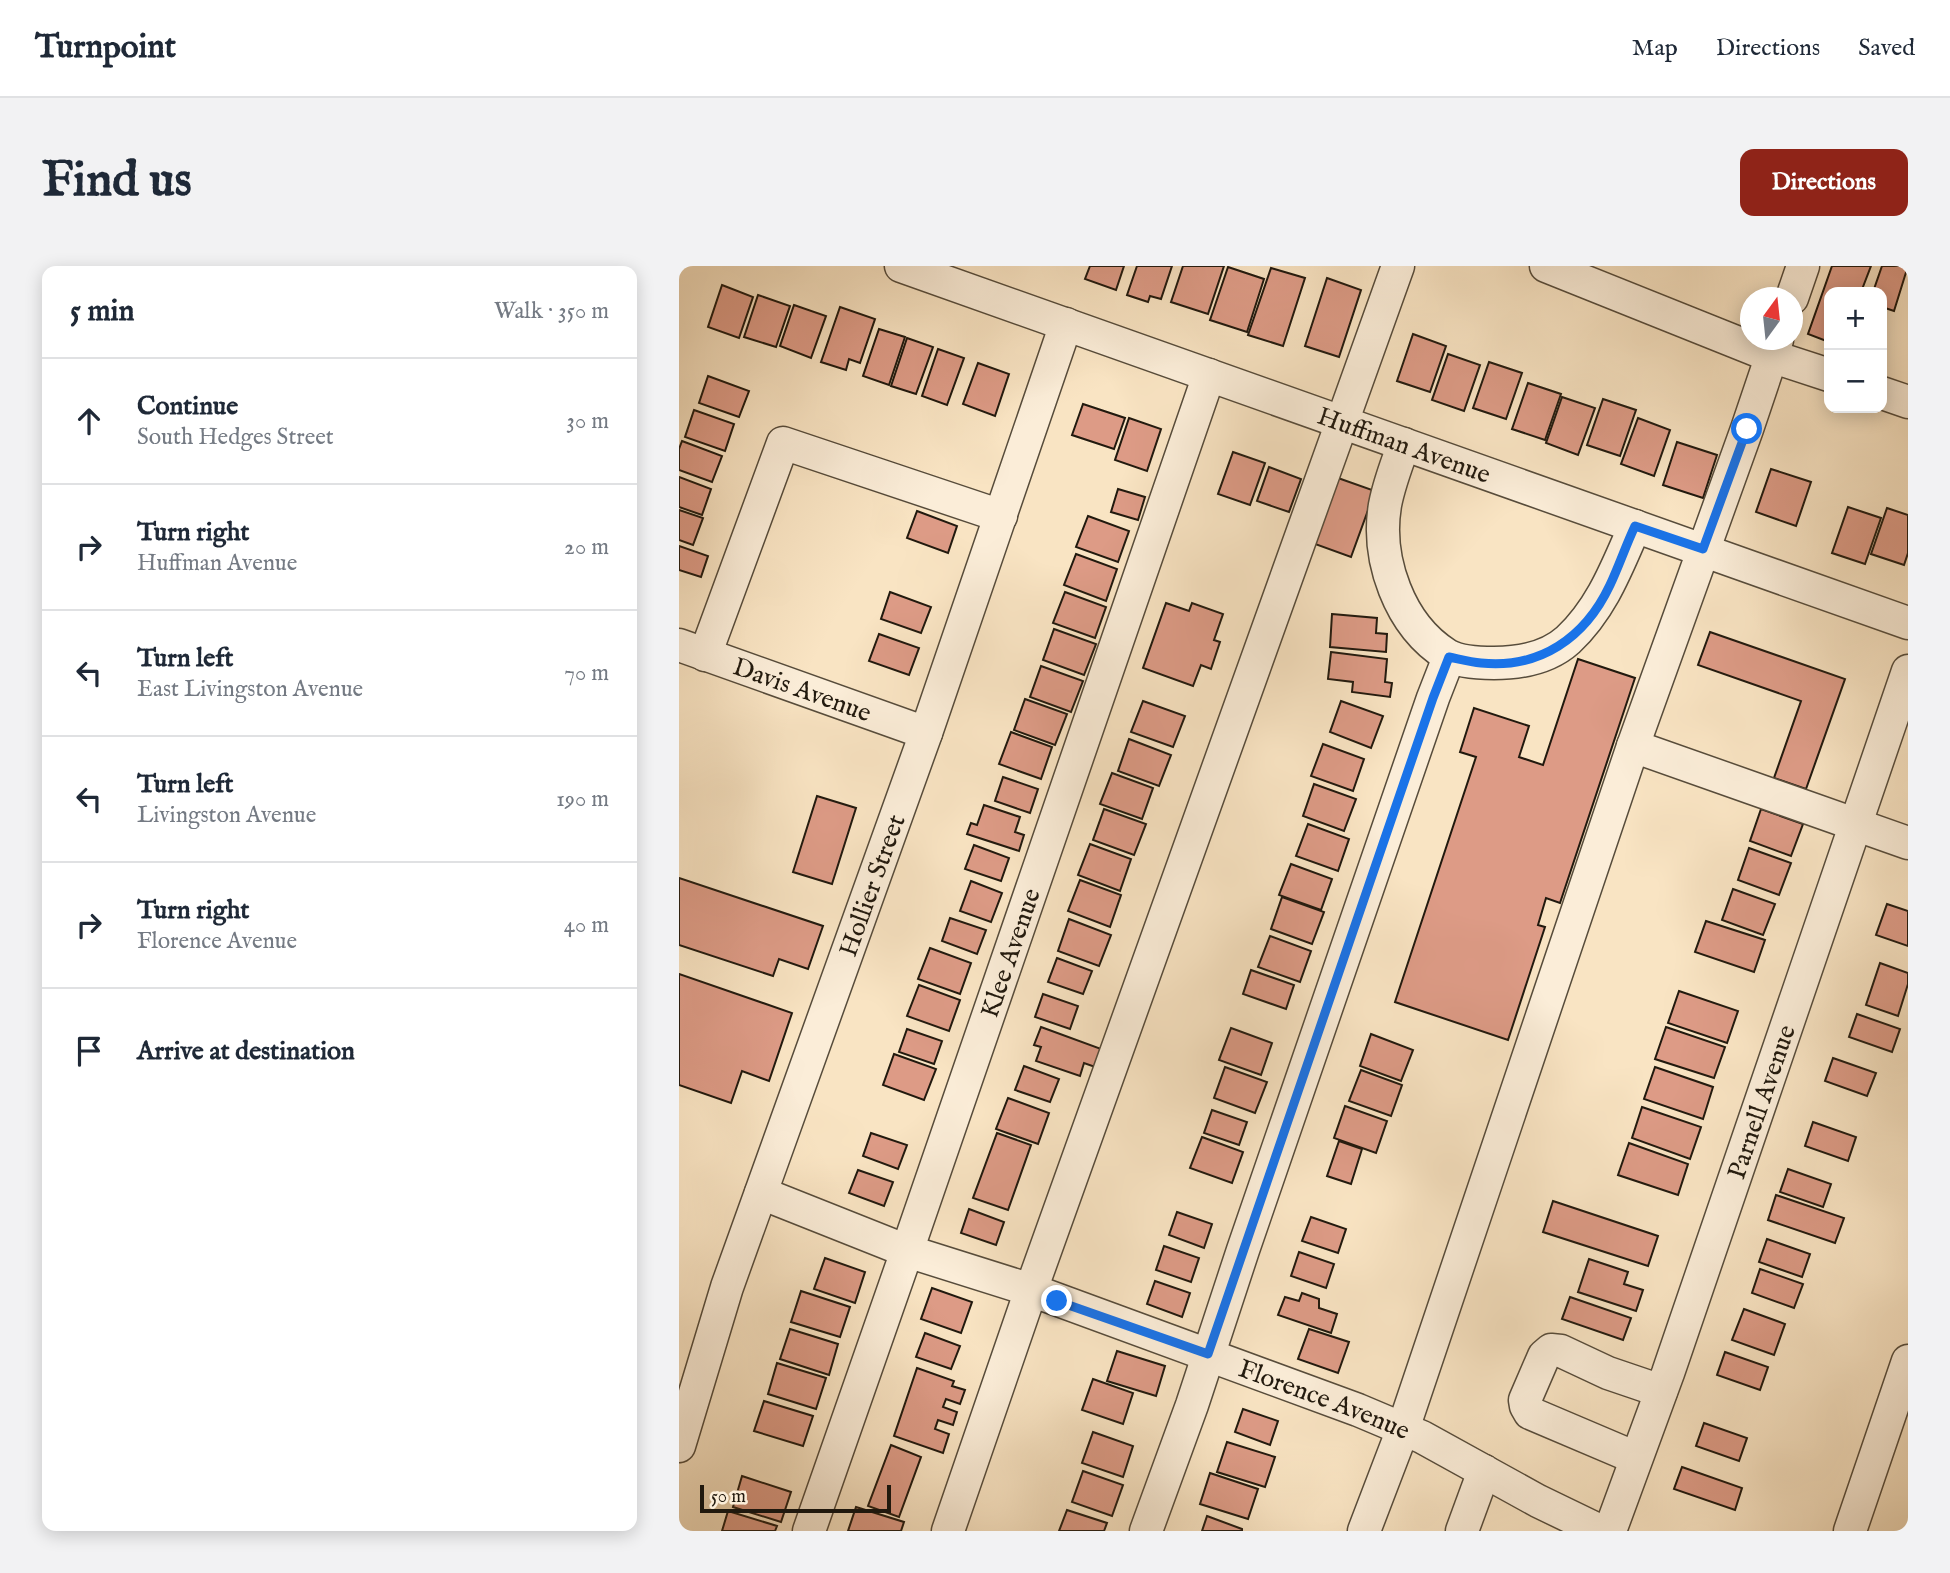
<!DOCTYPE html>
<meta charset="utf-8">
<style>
:root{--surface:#fff;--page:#f2f2f3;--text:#1f2937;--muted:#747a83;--line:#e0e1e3;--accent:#8f2418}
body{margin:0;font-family:"IM FELL English",serif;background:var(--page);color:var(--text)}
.controls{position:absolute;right:21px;top:21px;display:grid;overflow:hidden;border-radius:14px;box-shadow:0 4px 18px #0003}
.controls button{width:63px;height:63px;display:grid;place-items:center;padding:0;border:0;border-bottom:2px solid var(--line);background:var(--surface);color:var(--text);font:35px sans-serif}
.compass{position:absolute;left:1061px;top:21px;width:63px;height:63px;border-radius:50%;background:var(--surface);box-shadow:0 4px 18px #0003;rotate:15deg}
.scale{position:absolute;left:21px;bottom:18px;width:191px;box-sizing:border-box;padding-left:7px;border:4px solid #21190e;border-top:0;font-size:19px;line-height:24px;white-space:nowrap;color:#21190e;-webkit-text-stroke:5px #fbedd8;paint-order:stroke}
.stop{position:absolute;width:21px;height:21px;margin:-16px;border:5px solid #1a73e8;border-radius:50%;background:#fff}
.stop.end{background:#1a73e8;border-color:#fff;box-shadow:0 2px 7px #0008}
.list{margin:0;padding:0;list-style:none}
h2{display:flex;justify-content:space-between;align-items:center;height:91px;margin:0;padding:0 28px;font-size:30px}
h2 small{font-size:23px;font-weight:400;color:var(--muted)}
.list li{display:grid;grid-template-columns:46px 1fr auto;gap:21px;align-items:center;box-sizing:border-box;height:126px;padding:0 28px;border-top:2px solid var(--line)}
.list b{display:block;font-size:26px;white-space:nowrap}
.list p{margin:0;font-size:23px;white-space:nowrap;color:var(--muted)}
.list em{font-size:23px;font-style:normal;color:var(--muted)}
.icon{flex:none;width:38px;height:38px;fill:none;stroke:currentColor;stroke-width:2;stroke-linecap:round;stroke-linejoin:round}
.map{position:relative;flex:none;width:1229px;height:1265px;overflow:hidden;border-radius:14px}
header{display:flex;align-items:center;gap:42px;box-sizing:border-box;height:98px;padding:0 35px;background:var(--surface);border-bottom:2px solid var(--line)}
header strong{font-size:33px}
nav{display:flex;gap:38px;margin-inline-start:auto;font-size:24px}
.intro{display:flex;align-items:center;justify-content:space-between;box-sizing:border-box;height:168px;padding:0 42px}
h1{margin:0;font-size:49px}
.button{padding:18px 32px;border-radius:14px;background:var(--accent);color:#fff;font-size:24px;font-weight:700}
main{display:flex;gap:42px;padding:0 42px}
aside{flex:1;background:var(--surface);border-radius:14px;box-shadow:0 4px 18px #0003}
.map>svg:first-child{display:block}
.building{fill:#dd9b86;stroke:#21190e;stroke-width:2}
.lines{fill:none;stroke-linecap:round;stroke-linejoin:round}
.minor-casing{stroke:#574c3b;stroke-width:35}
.minor{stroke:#fbedd8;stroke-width:32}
.route{stroke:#1a73e8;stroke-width:9}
.labels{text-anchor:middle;stroke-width:5;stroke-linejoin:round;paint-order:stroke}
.street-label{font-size:26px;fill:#21190e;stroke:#fbedd8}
</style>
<header>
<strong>Turnpoint</strong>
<nav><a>Map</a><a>Directions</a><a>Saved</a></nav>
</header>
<div class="intro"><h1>Find us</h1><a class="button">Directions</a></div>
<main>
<aside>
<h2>5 min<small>Walk · 350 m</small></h2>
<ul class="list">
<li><svg class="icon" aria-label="ahead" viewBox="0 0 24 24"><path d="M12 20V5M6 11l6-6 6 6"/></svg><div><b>Continue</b><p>South Hedges Street</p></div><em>30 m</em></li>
<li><svg class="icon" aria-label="right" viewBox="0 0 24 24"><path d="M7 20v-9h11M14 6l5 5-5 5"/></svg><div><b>Turn right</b><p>Huffman Avenue</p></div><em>20 m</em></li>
<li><svg class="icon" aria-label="left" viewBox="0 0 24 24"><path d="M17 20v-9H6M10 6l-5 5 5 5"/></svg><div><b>Turn left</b><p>East Livingston Avenue</p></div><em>70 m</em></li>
<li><svg class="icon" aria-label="left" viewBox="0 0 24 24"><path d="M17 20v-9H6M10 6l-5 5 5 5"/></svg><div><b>Turn left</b><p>Livingston Avenue</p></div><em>190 m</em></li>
<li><svg class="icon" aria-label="right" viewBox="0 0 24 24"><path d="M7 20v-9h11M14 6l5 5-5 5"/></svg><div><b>Turn right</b><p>Florence Avenue</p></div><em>40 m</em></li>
<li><svg class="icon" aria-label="arrive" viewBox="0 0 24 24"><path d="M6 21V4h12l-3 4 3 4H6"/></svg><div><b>Arrive at destination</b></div></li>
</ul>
</aside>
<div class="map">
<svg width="1229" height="1265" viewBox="0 0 1229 1265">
<rect width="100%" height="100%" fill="#f9e4c3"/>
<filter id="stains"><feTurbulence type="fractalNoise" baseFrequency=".00286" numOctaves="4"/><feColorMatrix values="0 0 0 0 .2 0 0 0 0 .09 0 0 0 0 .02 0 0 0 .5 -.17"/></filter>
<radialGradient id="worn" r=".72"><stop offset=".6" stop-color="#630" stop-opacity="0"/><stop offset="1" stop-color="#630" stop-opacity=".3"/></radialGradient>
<!-- building -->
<g class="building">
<path d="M411,0h34l-8,24 -31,-11z"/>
<path d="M458,0h35l-11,33 -11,-3 -2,6 -21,-7z"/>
<path d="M504,0h41l-16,48 -37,-12z"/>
<path d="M1153,0h39l-10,26h-32v50l-21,-8z"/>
<path d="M1203,0h26l-14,45 -12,-4v-15h-9z"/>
<path d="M549,1l36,12 -17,53 -37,-12z"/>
<path d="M592,2l34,10 -22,68 -35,-11z"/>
<path d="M648,12l34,12 -22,67 -34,-11z"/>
<path d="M43,19l31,12 -14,41 -31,-11z"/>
<path d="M79,29l32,11 -14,41 -32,-10z"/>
<path d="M115,39l32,11 -15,42 -31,-12z"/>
<path d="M161,41l35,12 -15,44 -11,-4 -3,11 -25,-8z"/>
<path d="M200,63l26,8 -16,48 -26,-9z"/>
<path d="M734,68l33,12 -16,46 -33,-11z"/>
<path d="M228,72l26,9 -17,47 -25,-8z"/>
<path d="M259,83l26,9 -17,47 -25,-9z"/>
<path d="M769,88l32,11 -16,46 -32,-11z"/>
<path d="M810,96l33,11 -16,46 -33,-11z"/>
<path d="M299,97l31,11 -14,42 -32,-12z"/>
<path d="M29,110l41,15 -10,26 -40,-14z"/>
<path d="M849,117l33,11 -16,46 -33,-11z"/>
<path d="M883,131l33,11 -17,47 -32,-12z"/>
<path d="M924,133l33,11 -16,46 -33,-11z"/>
<path d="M404,138l42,14 -11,31 -42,-14z"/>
<path d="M15,144l40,14 -9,27 -40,-14z"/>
<path d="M450,152l32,11 -14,42 -32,-11z"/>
<path d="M959,152l32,12 -16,46 -33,-12z"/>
<path d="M3,175l40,15 -10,26 -33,-12v-21z"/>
<path d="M998,176l40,13 -14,43 -40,-13z"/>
<path d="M554,186l32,11 -15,42 -32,-11z"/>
<path d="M590,201l32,12 -12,33 -32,-11z"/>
<path d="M1092,203l40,13 -15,44 -40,-14z"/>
<path d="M0,211l32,12 -9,26 -23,-8z"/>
<path d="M659,212l37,13 -24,66 -36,-13z"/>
<path d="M439,223l27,8 -7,23 -27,-8z"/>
<path d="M1169,241l33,11 -16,46 -33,-11z"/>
<path d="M1208,242l21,7v38l-4,12 -33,-11z"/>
<path d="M0,244l24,8 -10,27 -14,-5z"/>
<path d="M238,245l40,15 -9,27 -41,-15z"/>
<path d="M409,250l41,15 -11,31 -42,-15z"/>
<path d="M0,280l29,10 -7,21 -22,-7z"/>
<path d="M397,288l41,15 -11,32 -42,-16z"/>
<path d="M211,326l41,15 -10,26 -40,-14z"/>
<path d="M386,326l41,15 -11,31 -42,-15z"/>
<path d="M487,337l23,8 3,-8 31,11 -9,26 6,2 -9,27 -10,-4 -8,21 -50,-18z"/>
<path d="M653,348l45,4 -1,15 11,1 -1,18 -56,-5z"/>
<path d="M375,363l42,15 -12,31 -41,-15z"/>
<path d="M1031,366l135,47 -39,110 -32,-11 27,-77 -103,-36z"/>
<path d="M200,368l40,14 -10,27 -40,-14z"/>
<path d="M652,386l56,7 -2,23 7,1 -2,14 -38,-5 1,-10 -25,-3z"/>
<path d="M899,393l57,19 -75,225 -14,-5 -8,27 7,2 -37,113 -113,-38 81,-245 -16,-5 14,-44 55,18 -10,31 24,8z"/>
<path d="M362,400l42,15 -12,31 -41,-15z"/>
<path d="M346,433l42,15 -12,31 -41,-15z"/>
<path d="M464,435l42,15 -12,31 -42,-15z"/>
<path d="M662,435l42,15 -12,32 -41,-16z"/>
<path d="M332,466l41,15 -11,32 -42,-15z"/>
<path d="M450,473l42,16 -12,31 -41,-15z"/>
<path d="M644,478l41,15 -11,32 -42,-15z"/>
<path d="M433,507l41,15 -11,31 -42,-15z"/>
<path d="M324,511l35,12 -8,24 -35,-12z"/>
<path d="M635,518l42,15 -12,32 -41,-15z"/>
<path d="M138,530l39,12 -24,76 -39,-12z"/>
<path d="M305,539l36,12 -5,15 9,3 -5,16 -52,-17 4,-11 6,2z"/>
<path d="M425,543l42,15 -12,31 -41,-15z"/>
<path d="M1082,543l42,15 -12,32 -41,-15z"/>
<path d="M629,558l41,15 -11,32 -42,-15z"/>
<path d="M411,578l41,15 -11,32 -42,-16z"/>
<path d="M295,579l35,13 -8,23 -36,-12z"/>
<path d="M1070,582l42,15 -12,32 -41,-15z"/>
<path d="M612,598l41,15 -11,31 -42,-15z"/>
<path d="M0,612l144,48 -15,43 -29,-10 -6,17 -94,-31z"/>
<path d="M401,614l41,15 -11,32 -42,-16z"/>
<path d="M292,615l31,12 -11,29 -31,-11z"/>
<path d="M1054,623l42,15 -12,31 -41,-15z"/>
<path d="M603,631l42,15 -12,32 -41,-15z"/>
<path d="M1208,638l21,7v35l-32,-11z"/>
<path d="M271,652l36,12 -9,24 -35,-13z"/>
<path d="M390,653l42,16 -12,31 -41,-15z"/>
<path d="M1027,655l59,19 -11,32 -59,-20z"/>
<path d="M591,670l41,15 -11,31 -42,-15z"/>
<path d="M251,682l41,15 -11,31 -42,-15z"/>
<path d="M378,692l35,13 -9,23 -35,-12z"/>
<path d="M1201,697l28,10v11l-10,32 -32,-11z"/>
<path d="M572,704l43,15 -8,24 -43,-15z"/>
<path d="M0,708l113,39 -23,68 -27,-10 -11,32 -52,-18z"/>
<path d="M240,719l41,15 -11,31 -42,-15z"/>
<path d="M1000,725l59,20 -11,32 -59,-20z"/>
<path d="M364,728l35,12 -8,23 -35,-12z"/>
<path d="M1178,748l43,15 -8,23 -43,-15z"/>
<path d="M362,761l63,23 -6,18 -14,-5 -4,13 -44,-15 5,-14 -7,-2z"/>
<path d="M987,761l59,20 -11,31 -59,-19z"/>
<path d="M552,762l41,15 -11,32 -42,-15z"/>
<path d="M228,763l35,12 -8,23 -35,-12z"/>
<path d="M692,768l42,16 -12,31 -41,-15z"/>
<path d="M215,788l42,15 -12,31 -41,-15z"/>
<path d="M1154,792l43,15 -9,23 -42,-15z"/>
<path d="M345,800l35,13 -9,23 -35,-12z"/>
<path d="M546,801l42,15 -12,31 -41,-15z"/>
<path d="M976,801l58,20 -10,32 -59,-20z"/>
<path d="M682,804l41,15 -11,31 -42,-15z"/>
<path d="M329,832l41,15 -11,31 -42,-15z"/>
<path d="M666,840l42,15 -11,32 -42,-15z"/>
<path d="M963,841l59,20 -11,32 -58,-21z"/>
<path d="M533,844l35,12 -8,23 -35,-12z"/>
<path d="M1134,856l43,15 -8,24 -43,-15z"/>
<path d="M192,867l36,12 -9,24 -35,-13z"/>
<path d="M318,867l34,12 -23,65 -35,-12z"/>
<path d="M523,871l41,15 -11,31 -42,-15z"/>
<path d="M660,875l23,8 -11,35 -24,-8z"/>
<path d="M950,877l59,21 -10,31 -60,-20z"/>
<path d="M1109,903l43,15 -8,23 -43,-15z"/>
<path d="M179,904l35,12 -9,24 -35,-13z"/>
<path d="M1097,929l68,23 -9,25 -67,-23z"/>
<path d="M874,935l105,35 -10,30 -105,-34z"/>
<path d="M290,943l35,13 -8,23 -35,-12z"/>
<path d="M498,946l35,12 -8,24 -35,-13z"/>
<path d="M632,951l35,12 -8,24 -36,-12z"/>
<path d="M1088,973l43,15 -8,23 -43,-15z"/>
<path d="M485,980l35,12 -8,24 -35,-12z"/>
<path d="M620,986l35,12 -8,24 -35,-12z"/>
<path d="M146,992l40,14 -10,31 -41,-14z"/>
<path d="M910,993l39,13 -4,12 19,6 -7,21 -58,-19z"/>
<path d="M1081,1003l43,15 -9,24 -42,-15z"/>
<path d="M476,1015l35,12 -8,24 -35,-13z"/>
<path d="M253,1022l40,14 -11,31 -40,-14z"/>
<path d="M122,1025l49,16 -10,30 -49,-15z"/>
<path d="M623,1027l17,6v9l18,6 -6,19 -53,-18 7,-18 14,4z"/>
<path d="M891,1031l61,21 -8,22 -61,-21z"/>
<path d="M1065,1043l41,15 -11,31 -42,-15z"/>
<path d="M111,1063l48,15 -9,31 -49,-16z"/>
<path d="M630,1063l40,13 -11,31 -40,-14z"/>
<path d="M246,1067l35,13 -9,23 -35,-12z"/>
<path d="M438,1085l48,15 -9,30 -49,-15z"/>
<path d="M1046,1086l43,15 -8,23 -43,-15z"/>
<path d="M98,1097l49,15 -10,31 -48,-15z"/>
<path d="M238,1102l37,13 -2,5 13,4 -5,14 -14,-5 -3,8 14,5 -4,13 -15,-5 -3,9 14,5 -6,19 -49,-17z"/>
<path d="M414,1113l40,14 -10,31 -41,-14z"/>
<path d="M85,1135l49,15 -10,30 -49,-15z"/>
<path d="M564,1143l35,12 -8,24 -35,-13z"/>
<path d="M1025,1157l43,15 -8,23 -43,-15z"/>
<path d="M414,1166l40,14 -10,31 -41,-14z"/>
<path d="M548,1176l48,15 -10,30 -48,-15z"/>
<path d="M212,1179l30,12 -22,60 -31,-11z"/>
<path d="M1003,1201l60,21 -7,22 -61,-21z"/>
<path d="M404,1205l40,14 -11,31 -40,-14z"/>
<path d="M531,1207l48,16 -10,30 -48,-15z"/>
<path d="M63,1210l49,16 -10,30 -48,-15z"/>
<path d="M177,1241l48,15 -3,9h-53z"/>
<path d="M388,1244l40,13 -3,8h-45z"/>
<path d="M49,1245l49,15 -2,5h-53z"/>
<path d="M528,1250l35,13v2h-40z"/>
</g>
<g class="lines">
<defs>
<g id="minor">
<path id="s1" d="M222,0l1007,357"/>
<path d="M867,0l225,90 58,19"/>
<path d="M1113,32l11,-32"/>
<path d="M1203,127l26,9"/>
<path d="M725,178c-7,19 -15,40 -19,61 -9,54 14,120 62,150 12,7 33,8 47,8 26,0 54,-5 74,-23 34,-32 49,-73 67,-114"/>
<path id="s2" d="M0,379l247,88"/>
<path d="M26,389l78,-212 218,73"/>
<path d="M954,480l275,97"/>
<path id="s3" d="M82,927l146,58 124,39 327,120 64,27 116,64 62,30"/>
<path id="s4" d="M0,1180l48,-159 199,-554 140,-409"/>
<path d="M957,1192l-106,-45 -4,-7 -1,-6 19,-44 7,-6 10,1 47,22 53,18"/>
<path id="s5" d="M130,1265l98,-280 302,-876"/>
<path d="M269,1265l83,-241 367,-1024"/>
<path d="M467,1265l46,-126 51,-155 190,-552 16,-41"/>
<path d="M685,1265l39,-102 230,-683 114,-317 30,-89"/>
<path d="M783,1265l22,-60"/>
<path id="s6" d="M931,1265l58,-158 240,-702"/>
<path d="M1171,1265l58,-170"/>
</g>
</defs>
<!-- minor casing -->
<use href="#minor" class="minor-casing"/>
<!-- minor -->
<use href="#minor" class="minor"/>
</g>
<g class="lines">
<!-- route -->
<path class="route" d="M378,1035l151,53 225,-656 16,-41c10,2 21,5 32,6 59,6 104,-25 129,-78 9,-19 16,-40 25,-59l68,23 44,-120"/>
</g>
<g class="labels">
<!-- street labels -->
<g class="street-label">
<text dy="9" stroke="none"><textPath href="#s1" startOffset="534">Huffman Avenue</textPath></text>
<text dy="9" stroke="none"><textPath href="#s2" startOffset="131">Davis Avenue</textPath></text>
<text dy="9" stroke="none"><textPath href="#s4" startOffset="593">Hollier Street</textPath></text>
<text dy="9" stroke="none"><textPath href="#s5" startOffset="612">Klee Avenue</textPath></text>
<text dy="9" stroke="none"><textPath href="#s6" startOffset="455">Parnell Avenue</textPath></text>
<text dy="9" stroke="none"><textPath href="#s3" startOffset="600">Florence Avenue</textPath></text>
</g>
</g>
<rect width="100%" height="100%" filter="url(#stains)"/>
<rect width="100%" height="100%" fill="url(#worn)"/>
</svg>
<div class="controls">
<button>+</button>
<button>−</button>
</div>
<svg class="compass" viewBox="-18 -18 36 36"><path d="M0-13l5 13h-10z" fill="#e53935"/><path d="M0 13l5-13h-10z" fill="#747a83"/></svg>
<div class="scale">50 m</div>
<div class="stop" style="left:1068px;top:163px"></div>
<div class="stop end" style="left:378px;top:1035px"></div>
</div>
</main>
